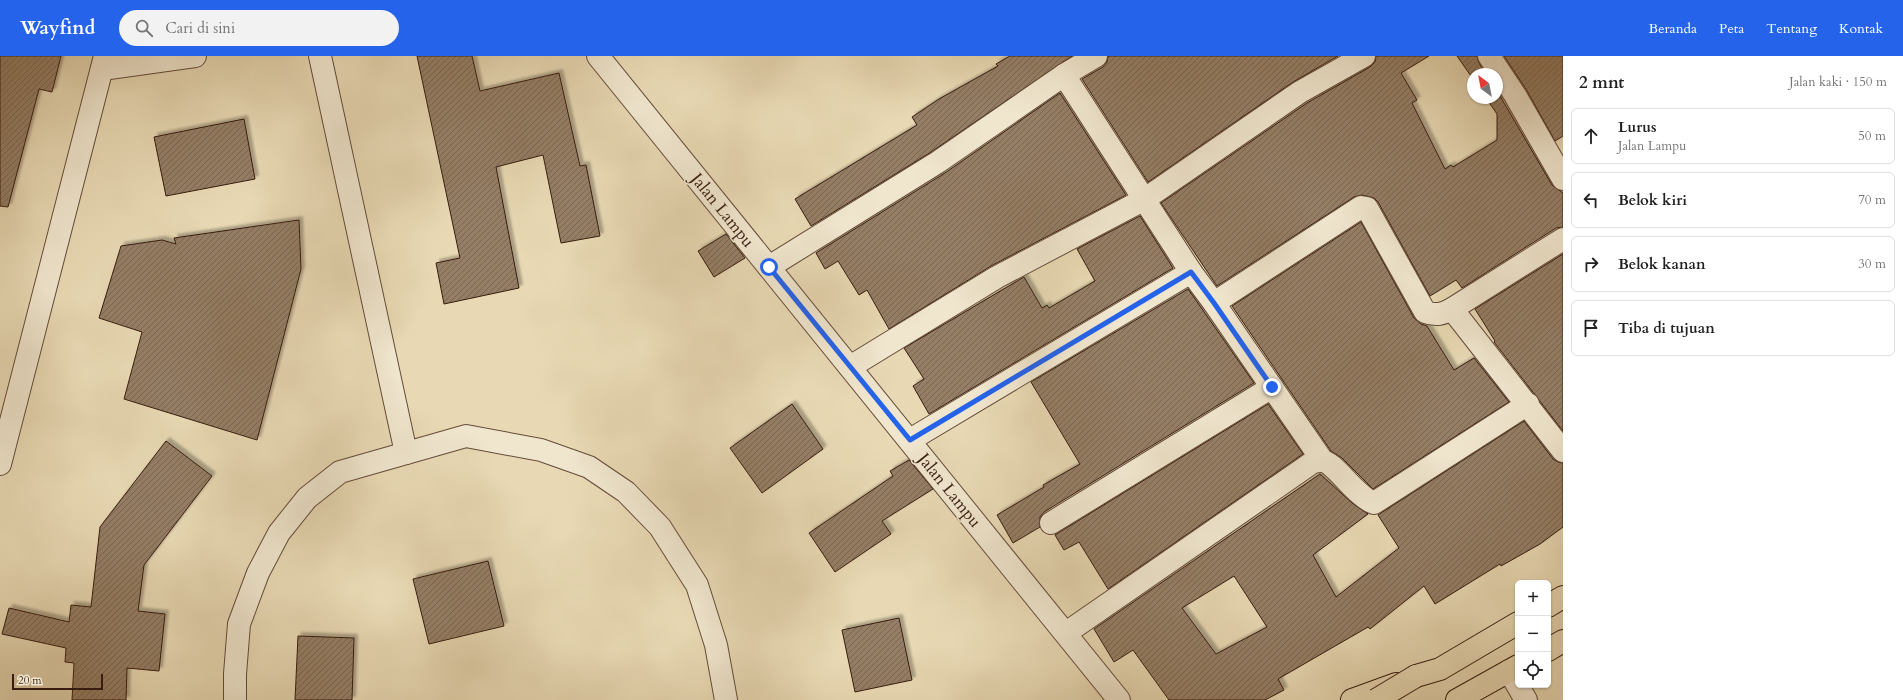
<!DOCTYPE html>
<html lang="id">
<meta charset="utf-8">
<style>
:root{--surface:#fff;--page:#f2f2f2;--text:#222;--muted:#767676;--line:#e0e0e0;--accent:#2563eb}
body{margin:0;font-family:Cardo,serif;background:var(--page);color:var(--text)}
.controls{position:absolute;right:12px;bottom:12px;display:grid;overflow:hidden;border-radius:6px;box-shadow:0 1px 3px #0004}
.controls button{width:36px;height:36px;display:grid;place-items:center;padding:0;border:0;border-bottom:1px solid var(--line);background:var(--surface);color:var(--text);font:20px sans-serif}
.compass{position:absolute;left:1467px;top:12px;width:36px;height:36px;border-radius:50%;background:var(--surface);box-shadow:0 1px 3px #0004;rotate:328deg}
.scale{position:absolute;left:12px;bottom:10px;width:91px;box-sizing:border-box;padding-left:4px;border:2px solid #381c10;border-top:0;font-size:11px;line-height:14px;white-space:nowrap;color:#381c10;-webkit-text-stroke:3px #f0e6ce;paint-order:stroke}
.stop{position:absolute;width:12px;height:12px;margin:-9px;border:3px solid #2563eb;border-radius:50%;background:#fff}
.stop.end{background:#2563eb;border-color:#fff;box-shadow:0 1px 4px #0008}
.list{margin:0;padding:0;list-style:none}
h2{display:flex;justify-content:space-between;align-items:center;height:52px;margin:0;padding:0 16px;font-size:17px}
h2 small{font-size:13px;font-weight:400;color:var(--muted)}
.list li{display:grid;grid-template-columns:26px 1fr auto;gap:12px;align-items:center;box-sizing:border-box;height:56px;margin:0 8px 8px;padding:0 8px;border:1px solid var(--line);border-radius:6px}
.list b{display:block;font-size:15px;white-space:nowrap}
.list p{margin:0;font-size:13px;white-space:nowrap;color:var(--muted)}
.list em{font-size:13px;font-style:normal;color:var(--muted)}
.icon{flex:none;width:22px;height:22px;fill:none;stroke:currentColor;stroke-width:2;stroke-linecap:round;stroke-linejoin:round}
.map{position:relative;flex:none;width:1563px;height:644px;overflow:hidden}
header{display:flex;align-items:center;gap:24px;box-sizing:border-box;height:56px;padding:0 20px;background:var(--accent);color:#fff}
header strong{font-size:19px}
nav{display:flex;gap:22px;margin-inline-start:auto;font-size:14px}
.search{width:280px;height:36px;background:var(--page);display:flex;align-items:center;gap:10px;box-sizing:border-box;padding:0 14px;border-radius:22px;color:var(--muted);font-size:15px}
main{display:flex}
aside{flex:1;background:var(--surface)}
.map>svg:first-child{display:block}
.building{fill:url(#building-hatch);stroke:#381c10;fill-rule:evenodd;filter:url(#shadow)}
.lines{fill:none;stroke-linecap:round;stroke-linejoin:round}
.street-casing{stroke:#644b39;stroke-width:24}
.highway-casing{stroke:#381c10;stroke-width:24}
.street{stroke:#f0e6ce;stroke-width:22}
.highway{stroke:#e8d9b4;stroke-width:22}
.highway-bridge-casing{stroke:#381c10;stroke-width:24;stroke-linecap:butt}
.highway-bridge{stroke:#e8d9b4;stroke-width:22}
.route{stroke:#2563eb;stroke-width:5}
.labels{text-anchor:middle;stroke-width:3;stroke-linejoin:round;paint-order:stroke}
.street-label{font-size:17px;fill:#381c10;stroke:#f0e6ce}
</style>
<header>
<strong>Wayfind</strong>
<div class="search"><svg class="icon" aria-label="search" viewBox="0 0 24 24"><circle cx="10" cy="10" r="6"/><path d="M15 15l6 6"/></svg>Cari di sini</div>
<nav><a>Beranda</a><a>Peta</a><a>Tentang</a><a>Kontak</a></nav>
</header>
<main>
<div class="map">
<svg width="1563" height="644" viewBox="0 0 1563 644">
<defs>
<pattern id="building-hatch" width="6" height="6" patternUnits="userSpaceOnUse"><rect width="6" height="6" fill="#947e65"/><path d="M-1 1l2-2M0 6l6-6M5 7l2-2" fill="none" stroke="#7a6652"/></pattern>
<filter id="shadow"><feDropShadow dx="3.5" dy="-3.5" stdDeviation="1" flood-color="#0004"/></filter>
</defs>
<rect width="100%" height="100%" fill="#e8d9b4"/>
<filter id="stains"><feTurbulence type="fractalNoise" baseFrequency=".005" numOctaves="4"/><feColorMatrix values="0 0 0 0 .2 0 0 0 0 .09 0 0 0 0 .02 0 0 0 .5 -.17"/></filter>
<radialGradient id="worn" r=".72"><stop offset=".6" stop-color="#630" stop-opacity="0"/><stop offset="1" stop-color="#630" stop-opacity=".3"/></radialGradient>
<!-- building -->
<g class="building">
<path d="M0,0h61l-9,36 -13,-3 -31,118 -8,-1z"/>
<path d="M417,0h55l8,35 79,-18 21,93 6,-1 14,71 -39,7 -18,-88 -47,12 23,121 -75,16 -8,-41 24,-5z"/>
<path d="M1010,0h62l-141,96 -120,74 -16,-27 122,-74 -5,-8 27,-18 59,-33 -2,-2z"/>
<path d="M1108,0h230l-45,26 -145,100 -66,-103 21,-12 4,-5z"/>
<path d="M1376,0h53l-28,17 16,27 -5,3 33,66 6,-4 2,2 44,-27v-26l-11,-16h11v-7l55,94 11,8v34l-7,1 -94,60 -6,-8 -26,16 -52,-94 -4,-4 -12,-3 -8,2 -137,89 -56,-83 146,-100 63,-36 5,-5z"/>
<path d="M1457,0h20l2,7 7,11h-13v5z"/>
<path d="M1504,0h59v80l-8,5 -29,-52z"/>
<path d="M1060,37l66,102 -135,71 -102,63 -22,-39 -8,5 -21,-34 -13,8 -9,-16 129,-80z"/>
<path d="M244,63l11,60 -89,17 -12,-59z"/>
<path d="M1140,160l33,52 -244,146 -16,-28 11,-7 -20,-31 120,-71 18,31 5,-3 2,3 46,-27 -18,-32z"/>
<path d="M299,164l2,49 -44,171 -133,-41 18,-67 -43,-14 22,-72 41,-6 14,4 -2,-6z"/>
<path d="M1361,166l53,96 7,6 6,2 27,44 20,-12 35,44 -136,87 -31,-31 -11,-7 -99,-145z"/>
<path d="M726,178l19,24 -31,19 -16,-26z"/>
<path d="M1563,198v177l-69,-89 1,-1 -20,-32z"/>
<path d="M1188,233l66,94 -210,129 -4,5v10l-27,16 -16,-28 47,-28 -1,-2 37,-21 -49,-82z"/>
<path d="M792,348l31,45 -61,44 -32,-45z"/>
<path d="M1268,348l35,50 -195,135 -29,-47 -15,8 -9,-15z"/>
<path d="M1524,365l29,38 5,3 5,1v64l-23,17 -39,22 -1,-2 -65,40 -11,-18 -54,43 -2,-2 -90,52 6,11 -19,10h-96l-36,-50 -19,12 -20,-33 226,-155 32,29 16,11 -55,41 23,42 63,-49 -21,-33zM1234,520l33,51 -51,27 -34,-46z"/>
<path d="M166,385l46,35 -68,89 -6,46 27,3 -6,57 -32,-3 -1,32h-54l2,-37 -9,-1 1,-14 -64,-14 7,-26 60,14 2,-17 20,2 9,-80z"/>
<path d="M909,404l24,29 -51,32 9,13 -56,38 -26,-39 84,-57 -3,-5z"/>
<path d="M488,505l16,65 -75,18 -16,-65z"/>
<path d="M899,562l13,62 -57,12 -13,-62z"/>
<path d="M298,580l56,2 -2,62h-57z"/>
</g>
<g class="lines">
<defs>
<g id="street">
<path d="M320,0l86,397"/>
<path d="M598,0l521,644"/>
<path d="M1489,0l26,39 48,84"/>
<path d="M102,13l93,-13"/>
<path d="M1064,19l127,197 23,31 108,157"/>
<path d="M769,211l169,-105 126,-87 32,-19"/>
<path d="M1214,247l147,-96 6,1 58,104c11,4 18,2 27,-3l111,-70"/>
<path d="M1452,253l111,142"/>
<path d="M850,311l147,-90 148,-78 155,-107 64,-36"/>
<path d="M910,384l281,-168"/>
<path d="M0,408l105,-408"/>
<path d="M1051,467l221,-136"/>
<path d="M1066,577l247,-171c3,0 7,-2 9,-1 13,1 33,35 52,42l154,-99"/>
<path d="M1509,615l17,29"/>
<path d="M235,644v-26l4,-50 19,-51 21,-40 28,-35 33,-26 126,-36 75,14 48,17 37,25 34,35 37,58 19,60 10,55"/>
</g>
<g id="highway">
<path d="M1548,550l15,-9"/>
<path d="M1548,594l15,-9"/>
<path d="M1416,620l24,-7 78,-46"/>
<path d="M1352,644l44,-16"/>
<path d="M1457,644l61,-34"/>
</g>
</defs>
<!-- street casing -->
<use href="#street" class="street-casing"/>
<!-- highway casing -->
<use href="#highway" class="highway-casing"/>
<!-- street -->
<use href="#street" class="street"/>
<!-- highway -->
<use href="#highway" class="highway"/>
<defs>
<path id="highway-bridge" d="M1376,644l40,-24"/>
</defs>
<!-- highway-bridge casing -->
<use href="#highway-bridge" class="highway-bridge-casing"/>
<!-- highway-bridge -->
<use href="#highway-bridge" class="highway-bridge"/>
</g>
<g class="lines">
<!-- route -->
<path class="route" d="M769,211l141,173 281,-168 23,31 58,84"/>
</g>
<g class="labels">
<!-- street labels -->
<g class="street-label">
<text transform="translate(723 154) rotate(51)" y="6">Jalan Lampu</text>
<text transform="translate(950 434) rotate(51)" y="6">Jalan Lampu</text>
</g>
</g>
<rect width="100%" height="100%" filter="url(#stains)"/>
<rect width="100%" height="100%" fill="url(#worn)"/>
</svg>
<div class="controls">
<button>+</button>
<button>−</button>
<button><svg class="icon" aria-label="locate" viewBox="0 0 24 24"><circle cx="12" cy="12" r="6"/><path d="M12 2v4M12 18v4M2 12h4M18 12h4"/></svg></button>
</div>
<svg class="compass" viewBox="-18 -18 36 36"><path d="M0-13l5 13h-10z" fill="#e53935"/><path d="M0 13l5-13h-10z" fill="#767676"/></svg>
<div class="scale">20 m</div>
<div class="stop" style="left:769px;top:211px"></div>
<div class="stop end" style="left:1272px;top:331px"></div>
</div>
<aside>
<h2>2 mnt<small>Jalan kaki · 150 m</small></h2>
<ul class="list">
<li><svg class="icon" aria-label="ahead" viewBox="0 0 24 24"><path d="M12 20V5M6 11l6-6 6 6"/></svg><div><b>Lurus</b><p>Jalan Lampu</p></div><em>50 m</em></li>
<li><svg class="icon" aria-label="left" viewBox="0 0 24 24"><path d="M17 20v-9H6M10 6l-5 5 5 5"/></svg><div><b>Belok kiri</b></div><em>70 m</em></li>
<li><svg class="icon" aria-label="right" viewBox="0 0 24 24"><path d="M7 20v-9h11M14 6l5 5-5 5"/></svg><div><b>Belok kanan</b></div><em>30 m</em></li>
<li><svg class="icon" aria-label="arrive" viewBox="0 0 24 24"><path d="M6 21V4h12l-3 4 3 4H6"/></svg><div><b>Tiba di tujuan</b></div></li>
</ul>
</aside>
</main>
